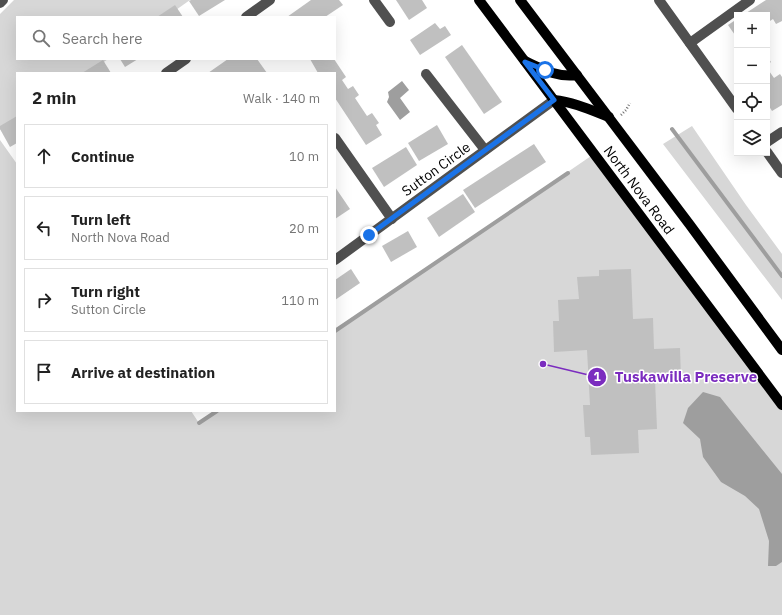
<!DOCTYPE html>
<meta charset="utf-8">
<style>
:root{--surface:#fff;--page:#f2f2f2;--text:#222;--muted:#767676;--line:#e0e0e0}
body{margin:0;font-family:"IBM Plex Sans",sans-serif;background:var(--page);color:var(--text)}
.controls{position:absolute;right:12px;top:12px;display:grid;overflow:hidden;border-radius:0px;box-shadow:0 4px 16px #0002}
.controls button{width:36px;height:36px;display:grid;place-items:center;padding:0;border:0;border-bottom:1px solid var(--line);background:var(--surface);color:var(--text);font:20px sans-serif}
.stop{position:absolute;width:12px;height:12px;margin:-9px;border:3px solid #1a73e8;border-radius:50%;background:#fff}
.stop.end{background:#1a73e8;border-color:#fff;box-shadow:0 1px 4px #0008}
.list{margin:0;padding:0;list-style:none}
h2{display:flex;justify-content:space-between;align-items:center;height:52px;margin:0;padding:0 16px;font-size:17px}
h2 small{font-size:13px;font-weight:400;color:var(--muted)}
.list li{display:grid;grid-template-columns:26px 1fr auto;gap:12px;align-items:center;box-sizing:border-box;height:64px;margin:0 8px 8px;padding:0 8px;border:1px solid var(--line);border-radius:0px}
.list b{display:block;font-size:15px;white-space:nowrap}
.list p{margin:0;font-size:13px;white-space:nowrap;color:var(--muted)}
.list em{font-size:13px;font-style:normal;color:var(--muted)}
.icon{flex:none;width:22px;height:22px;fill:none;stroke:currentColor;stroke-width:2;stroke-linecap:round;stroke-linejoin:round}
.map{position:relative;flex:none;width:782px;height:615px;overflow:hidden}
.search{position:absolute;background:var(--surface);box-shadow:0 4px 16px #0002;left:16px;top:16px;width:320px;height:44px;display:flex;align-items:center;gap:10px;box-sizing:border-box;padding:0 14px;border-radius:0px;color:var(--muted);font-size:15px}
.panel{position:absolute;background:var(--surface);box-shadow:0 4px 16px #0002;left:16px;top:72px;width:320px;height:340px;border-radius:0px}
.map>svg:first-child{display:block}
.green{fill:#d7d7d7}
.water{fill:#9e9e9e}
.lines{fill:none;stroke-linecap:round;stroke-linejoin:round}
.stream{stroke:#9e9e9e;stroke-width:4}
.building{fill:#c0c0c0}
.path{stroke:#727272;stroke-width:2.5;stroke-dasharray:1 2;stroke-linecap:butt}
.minor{stroke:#505050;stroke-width:10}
.major{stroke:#000;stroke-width:10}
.route{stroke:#1a73e8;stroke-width:5}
.labels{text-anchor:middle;stroke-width:3;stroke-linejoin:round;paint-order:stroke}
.street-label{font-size:14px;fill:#000;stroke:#fff}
.leader{fill:none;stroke:#7b2cbf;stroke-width:1.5}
.callout-dot{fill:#7b2cbf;stroke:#fff;stroke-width:1.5}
.mark-label{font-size:12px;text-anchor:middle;font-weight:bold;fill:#fff}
.callout-label{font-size:15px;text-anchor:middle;font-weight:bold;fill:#7b2cbf;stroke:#fff;stroke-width:3;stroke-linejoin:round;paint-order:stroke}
</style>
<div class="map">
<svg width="782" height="615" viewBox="0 0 782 615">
<rect width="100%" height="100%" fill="#fff"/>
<!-- green -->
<g class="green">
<path d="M14,0h176l-24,17h-149v42h91l-20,14h-71v50l-14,10 -3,-4v-115z"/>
<path d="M692,126l54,79 36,49v46l-119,-156z"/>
<path d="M0,140l17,24v247h174l8,12 18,-12h118v-80l259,-177 188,251v210h-782z"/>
</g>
<!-- water -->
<g class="water">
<path d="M402,81l7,9 -9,8 10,14 -10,8 -13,-18 2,-5 -1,-5z"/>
<path d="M703,392l17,5 62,77v88l-6,4h-8l1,-25 -10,-32 -14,-13 -24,-14 -18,-25 -3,-18 -17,-16 5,-15z"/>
</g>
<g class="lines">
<!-- stream -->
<g class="stream">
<path d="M672,129l110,147"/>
<path d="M335,331l233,-158"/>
<path d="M199,423l18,-12"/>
</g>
</g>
<!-- building -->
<g class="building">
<path d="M191,0h34l-26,16 -10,-15z"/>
<path d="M311,0h28l4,5 -18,12h-38z"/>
<path d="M396,0h26l5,8 -18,12z"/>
<path d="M766,0h16v21l-6,3 -3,-5 -6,4v-8h-24z"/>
<path d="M175,5l8,12h-26z"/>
<path d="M737,19v19l-9,-13z"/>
<path d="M435,23l5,6 5,-3 6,9 -31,20 -10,-15z"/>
<path d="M462,45l40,57 -18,12 -39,-57z"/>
<path d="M767,56l4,6 -4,3z"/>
<path d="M120,59h18l-13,8z"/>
<path d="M228,59h29l10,14h-59z"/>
<path d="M310,59h24l12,18 -4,3 6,9 5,-3 6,9 -4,3 12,18 5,-3 7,10 -3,2 6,10 -16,10 -31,-47v-25h-17z"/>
<path d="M103,60l8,13h-29z"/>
<path d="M767,68l7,10 6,-4 2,3v28l-10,6 -5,-8z"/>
<path d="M17,116v27l-7,4 -10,-18v-3z"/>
<path d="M437,125l11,19 -29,17 -11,-18z"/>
<path d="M534,144l12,18 -71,46 -12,-18z"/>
<path d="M406,147l11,18 -33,22 -12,-19z"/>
<path d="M335,187l15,22 -15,10z"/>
<path d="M463,194l12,18 -36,25 -12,-19z"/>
<path d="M408,231l9,16 -26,15 -9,-16z"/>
<path d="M351,269l9,14 -25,17v-20z"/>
<path d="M631,269l2,50 20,-1 1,31 26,-1 1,30 -26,1 2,50 -19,1 1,23 -48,2 -1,-18h-5l-2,-32h7l-3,-55 -33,2 -1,-31h6l-1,-21 21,-1 -2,-22 22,-1v-6z"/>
</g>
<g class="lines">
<!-- path -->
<path class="path" d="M621,115l5,-5 4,-7"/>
<!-- minor -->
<g class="minor">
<path d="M374,0l16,22"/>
<path d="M659,0l78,109"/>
<path d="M0,3l3,-3"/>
<path d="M246,17l24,-17"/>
<path d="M690,43l60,-43"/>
<path d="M166,73l20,-14"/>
<path d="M426,74l59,76"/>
<path d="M335,138l57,81"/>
<path d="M767,142l15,-10"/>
<path d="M767,152l15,21"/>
<path d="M335,260l219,-160"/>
</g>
<!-- major -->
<g class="major">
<path d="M479,0l303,405"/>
<path d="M520,0l170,225 92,125"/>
<path d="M525,61c17,8 33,17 52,14"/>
<path d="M554,100c20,2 37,10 55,17"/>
</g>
</g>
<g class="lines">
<!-- route -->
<path class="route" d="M369,235l185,-135 -29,-38 20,8"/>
</g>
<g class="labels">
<!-- street labels -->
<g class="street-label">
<text transform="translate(436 169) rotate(-36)" y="5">Sutton Circle</text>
<text transform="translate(639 190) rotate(53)" y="5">North Nova Road</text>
</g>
</g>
<!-- callouts -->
<path class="leader" d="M543 364L597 377"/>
<g class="callout-dot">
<circle cx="543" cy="364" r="4"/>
<circle cx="597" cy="377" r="10"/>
</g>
<g class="mark-label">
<text x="597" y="381">1</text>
</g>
<g class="callout-label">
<text x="686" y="382">Tuskawilla Preserve</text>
</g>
</svg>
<div class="controls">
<button>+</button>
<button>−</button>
<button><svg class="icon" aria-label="locate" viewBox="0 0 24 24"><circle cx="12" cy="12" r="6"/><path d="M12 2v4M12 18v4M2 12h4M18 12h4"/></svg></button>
<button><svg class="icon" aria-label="layers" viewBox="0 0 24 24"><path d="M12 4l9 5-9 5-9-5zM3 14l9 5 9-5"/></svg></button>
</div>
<div class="stop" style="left:545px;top:70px"></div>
<div class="stop end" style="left:369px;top:235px"></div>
<div class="search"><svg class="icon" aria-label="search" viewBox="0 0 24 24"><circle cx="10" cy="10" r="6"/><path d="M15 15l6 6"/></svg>Search here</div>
<section class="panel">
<h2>2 min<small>Walk · 140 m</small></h2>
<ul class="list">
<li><svg class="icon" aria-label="ahead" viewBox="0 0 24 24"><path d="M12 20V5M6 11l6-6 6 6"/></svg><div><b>Continue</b></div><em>10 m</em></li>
<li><svg class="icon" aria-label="left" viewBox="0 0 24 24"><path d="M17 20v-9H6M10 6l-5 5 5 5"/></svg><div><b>Turn left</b><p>North Nova Road</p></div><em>20 m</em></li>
<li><svg class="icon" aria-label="right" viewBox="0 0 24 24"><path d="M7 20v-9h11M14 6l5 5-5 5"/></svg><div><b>Turn right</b><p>Sutton Circle</p></div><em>110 m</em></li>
<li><svg class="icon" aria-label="arrive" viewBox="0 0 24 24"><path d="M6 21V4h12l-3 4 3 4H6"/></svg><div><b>Arrive at destination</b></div></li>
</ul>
</section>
</div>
